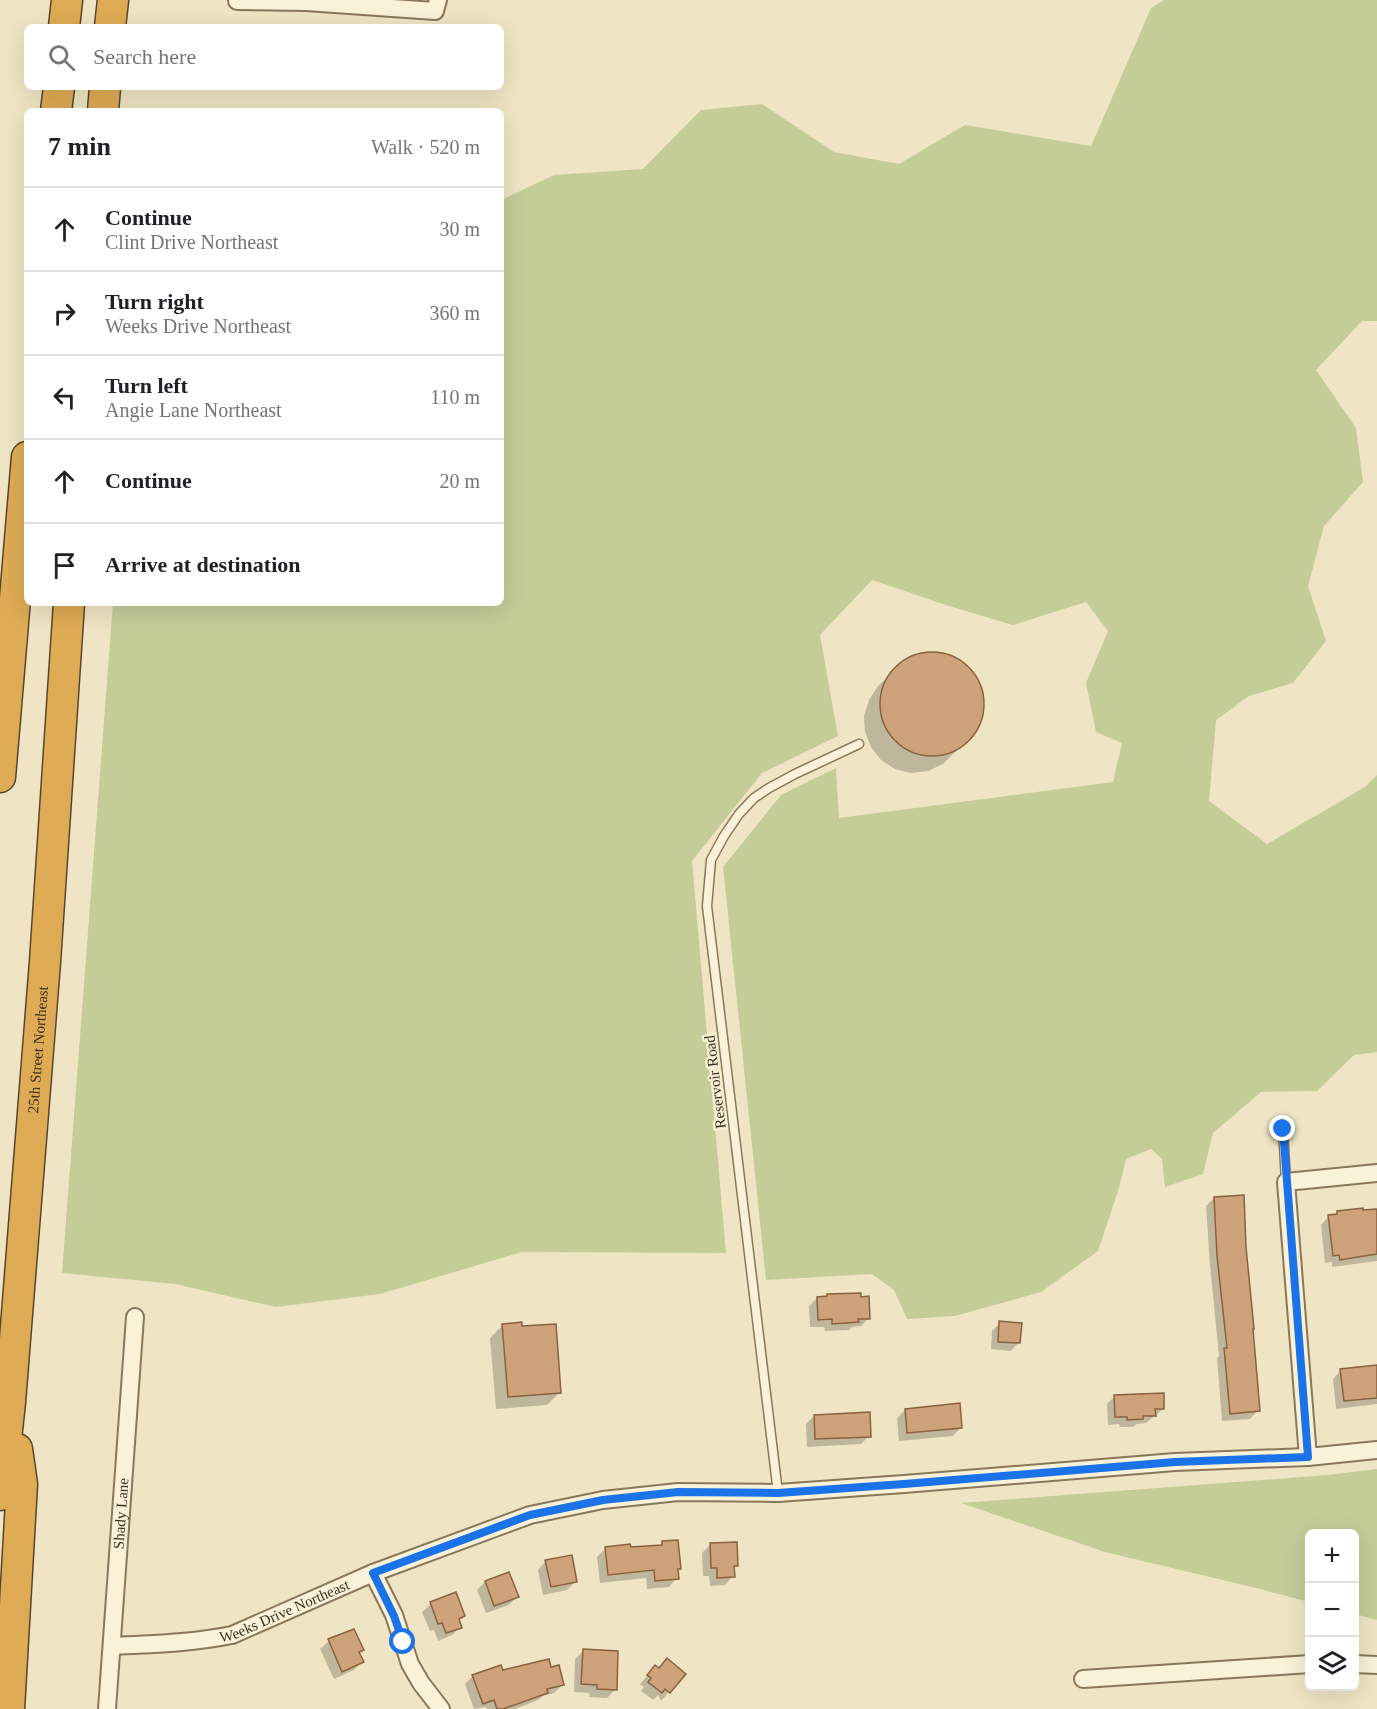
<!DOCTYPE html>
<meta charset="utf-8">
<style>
:root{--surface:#fff;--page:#f6f6f6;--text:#202124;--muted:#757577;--line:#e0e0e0}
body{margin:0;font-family:Georgia,serif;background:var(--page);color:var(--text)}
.controls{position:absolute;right:18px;bottom:18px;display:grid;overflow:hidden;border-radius:9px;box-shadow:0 6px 24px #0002}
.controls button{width:54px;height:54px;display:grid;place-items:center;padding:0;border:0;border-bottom:2px solid var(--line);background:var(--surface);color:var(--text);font:30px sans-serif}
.stop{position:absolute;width:18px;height:18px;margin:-14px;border:4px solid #1a73e8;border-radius:50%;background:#fff}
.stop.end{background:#1a73e8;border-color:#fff;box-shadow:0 2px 6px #0008}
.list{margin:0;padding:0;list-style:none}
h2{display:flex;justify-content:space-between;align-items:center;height:78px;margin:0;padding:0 24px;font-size:26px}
h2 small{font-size:20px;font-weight:400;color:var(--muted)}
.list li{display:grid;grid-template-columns:39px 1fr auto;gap:18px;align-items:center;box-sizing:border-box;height:84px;padding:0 24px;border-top:2px solid var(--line)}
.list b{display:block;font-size:22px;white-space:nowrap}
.list p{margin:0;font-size:20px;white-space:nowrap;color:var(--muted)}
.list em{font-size:20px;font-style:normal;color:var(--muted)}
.icon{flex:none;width:33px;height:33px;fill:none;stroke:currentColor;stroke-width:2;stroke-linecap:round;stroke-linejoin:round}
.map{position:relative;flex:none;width:1377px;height:1709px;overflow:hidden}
.search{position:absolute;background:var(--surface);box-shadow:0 6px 24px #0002;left:24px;top:24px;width:480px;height:66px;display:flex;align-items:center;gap:15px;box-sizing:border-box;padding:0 21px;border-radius:9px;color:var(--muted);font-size:22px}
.panel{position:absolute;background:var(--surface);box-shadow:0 6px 24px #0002;left:24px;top:108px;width:480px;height:498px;border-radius:9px}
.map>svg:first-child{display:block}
.green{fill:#c4cd98}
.shadow{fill:#0003}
.building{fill:#cea27a;stroke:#8a623f;stroke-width:1.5}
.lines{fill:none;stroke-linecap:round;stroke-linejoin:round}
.lane-casing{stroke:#8a775a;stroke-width:11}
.street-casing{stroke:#8a775a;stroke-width:20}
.highway-casing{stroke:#58452e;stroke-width:33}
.lane{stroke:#f9f2d8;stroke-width:8}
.street{stroke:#f9f2d8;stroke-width:16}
.highway{stroke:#dfab54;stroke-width:30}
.route{stroke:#1a73e8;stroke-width:8}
.labels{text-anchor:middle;stroke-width:5;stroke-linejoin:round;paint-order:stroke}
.street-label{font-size:15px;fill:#3a2e1e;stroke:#f6efd4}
</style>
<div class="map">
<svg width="1377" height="1709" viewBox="0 0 1377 1709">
<rect width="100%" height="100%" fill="#efe5c4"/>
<!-- green -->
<g class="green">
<path d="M1164,0h213v321h-15l-46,49 40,58 7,54 -39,44 -16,60 18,55 -33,42 -44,13 -33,24 -7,81 58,43 98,-57 12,-12v277l-23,3 -37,36 -56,1 -48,41 -10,41 -38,13 -3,-28 -11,-10 -25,10 -7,29 -21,63 -57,41 -86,24 -48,3 -13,-29 -22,-16 -106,6 -43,-413 58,-72 55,-27 3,50 274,-36 9,-39 -26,-11 -10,-49 22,-52 -22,-29 -73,23 -64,-19 -77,-26 -52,55 18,101 -76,37 -70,88 34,392 -204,-1 -142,42 -104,13 -101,-23 -113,-11 51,-670h388v-403l53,-25 89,-6 58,-59 61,-6 72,48 65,12 66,-39 126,21 60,-138z"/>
<path d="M1377,1469v151l-22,-6 -1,-80h-44l-1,68 -53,-14 -151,-36 -144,-49 367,-28z"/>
</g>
<!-- shadow -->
<g class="shadow">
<path d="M926,654l16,1 16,5 13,11 8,15 4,16 -2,17 -8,15 -30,30 -15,7 -17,2 -16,-4 -14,-9 -10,-13 -6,-15 -1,-16 5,-16 9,-14 18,-17 14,-10z"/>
<path d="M1214,1198l31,49 13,163 -8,9 -28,2 -5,-63 2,-2 -9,-91 -4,-59z"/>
<path d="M1377,1211v50l-45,6v-5l-7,1 -4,-38 8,-9h5l3,-3z"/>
<path d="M817,1298l52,20 -8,8 -9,1 -3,3 -24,1 -1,-4h-14l-1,-21z"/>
<path d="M1000,1323l19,19 -8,9 -20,-2 1,-18z"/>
<path d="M503,1325l18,3 39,64 -13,13 -51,4 -6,-71z"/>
<path d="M1377,1367v37l-41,5 -3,-30 8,-9z"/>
<path d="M1115,1396l48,13 -17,14 -9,1 -4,3h-13l-1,-3 -11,1 -1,-21z"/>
<path d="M905,1410l56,17 -8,9 -54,5 -2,-23z"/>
<path d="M814,1416l55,20 -8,8 -54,3 -1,-23z"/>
<path d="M662,1543l18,25 -4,3 1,7 -8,9 -22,2 -1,-11 -46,5 -3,-26 8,-8 54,-3z"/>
<path d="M710,1545l27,20 -4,4v7l-8,9 -15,1 -1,-10h-6l-1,-23z"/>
<path d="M546,1561l29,21 -8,8 -24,5 -5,-25z"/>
<path d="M485,1582l32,15 -8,8 -23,8 -9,-23z"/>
<path d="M431,1604l32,12 -5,5 2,6 -8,8 -14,6 -4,-11 -4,1 -8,-19z"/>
<path d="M353,1630l9,20 -4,3 4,9 -8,8 -20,9 -14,-30 9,-8z"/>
<path d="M583,1651l32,39 -8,8 -18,-1 1,-4 -16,-1 1,-33z"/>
<path d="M655,1667l3,2 26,5 -23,27 -3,-6 -5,5 -12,-9 3,-4 -4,-3z"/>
<path d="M549,1668l13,17 -8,8 -11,3 -5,4 -23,9h-28l-1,-2 -12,2 -9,-25 8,-8z"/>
</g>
<!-- building -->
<g class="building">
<circle cx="932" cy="704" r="52"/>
<path d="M1244,1195l2,52 8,82h-1l7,82 -30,3 -6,-66h3l-10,-92 -3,-59z"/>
<path d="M1363,1208v2l14,-1v45l-37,6 -1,-5 -6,1 -5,-41 9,-1v-3z"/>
<path d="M861,1293v4l8,-1 1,23h-12l1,3 -27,2v-5l-14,1 -1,-23 10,-1v-2z"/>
<path d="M999,1321l23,2 -2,20 -22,-1z"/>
<path d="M522,1322v4l34,-2 5,69 -53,4 -6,-73z"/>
<path d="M1377,1365v33l-33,3 -4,-32z"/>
<path d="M1164,1393v16h-9l1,7h-13v3l-16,1v-3h-12l-1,-22z"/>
<path d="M960,1403l2,25 -55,5 -2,-24z"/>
<path d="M870,1412l1,25 -56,2 -1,-24z"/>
<path d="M678,1540l3,29h-3l1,10 -24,2 -1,-11 -46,5 -3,-28 25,-3 1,3 31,-2v-4z"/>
<path d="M737,1542l1,24h-4l1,11 -18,1v-10h-6l-1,-25z"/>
<path d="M572,1555l5,27 -26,5 -6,-27z"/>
<path d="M509,1572l10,25 -25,9 -9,-25z"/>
<path d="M456,1592l9,24 -6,3 3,9 -16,5 -4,-10 -4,1 -8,-22z"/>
<path d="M354,1629l10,21 -5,2 5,10 -22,10 -14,-33z"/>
<path d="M583,1649l35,2 -1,39 -20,-1v-4l-16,-1z"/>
<path d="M667,1658l19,16 -16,19 -5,-4 -3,4 -14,-11 3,-4 -4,-3 8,-10 4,3z"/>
<path d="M549,1659l2,8 8,-2 5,20 -17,4 1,4 -45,16h-6l-3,-9 -11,4 -11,-29 29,-10 2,5z"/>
</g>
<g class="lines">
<defs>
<g id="lane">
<path d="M1283,1129l3,53"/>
<path d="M778,1493l-71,-587 4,-46 13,-24 15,-22 15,-16 15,-10 26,-14 64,-30"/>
</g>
<g id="street">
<path d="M237,0v1l69,1 129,9 3,-11"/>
<path d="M1308,1457l-22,-275 91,-9"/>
<path d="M373,1573l21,42 16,49 11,19 20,26"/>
<path id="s1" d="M112,1646c41,-2 80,-3 120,-11l141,-62 157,-58 73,-15 75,-8 100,1 126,-9 271,-22 133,-5 69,-7"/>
<path d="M1354,1664l23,1"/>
<path d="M1083,1679l227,-15"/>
<path id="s2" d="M107,1709l28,-392"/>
</g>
<g id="highway">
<path d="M64,27l3,-27"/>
<path d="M110,27l3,-27"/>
<path d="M56,111l3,-24"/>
<path d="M103,111l2,-24"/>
<path d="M0,777l27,-320"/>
<path id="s3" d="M0,1495l10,-93 35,-440 24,-359"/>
<path d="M9,1709l13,-225 -5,-35"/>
</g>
</defs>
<!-- lane casing -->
<use href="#lane" class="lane-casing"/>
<!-- street casing -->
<use href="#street" class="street-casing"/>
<!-- highway casing -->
<use href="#highway" class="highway-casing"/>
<!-- lane -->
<use href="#lane" class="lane"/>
<!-- street -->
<use href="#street" class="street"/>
<!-- highway -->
<use href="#highway" class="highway"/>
</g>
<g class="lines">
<!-- route -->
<path class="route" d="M403,1642l-9,-26 -21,-43 157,-58 73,-15 75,-8 100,1 126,-9 271,-22 133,-5 -25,-328"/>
</g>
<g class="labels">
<!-- street labels -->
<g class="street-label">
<text dy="5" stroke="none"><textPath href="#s3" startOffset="447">25th Street Northeast</textPath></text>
<text transform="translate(715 1082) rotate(-97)" y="5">Reservoir Road</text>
<text dy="5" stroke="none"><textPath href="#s2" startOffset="196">Shady Lane</textPath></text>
<text dy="5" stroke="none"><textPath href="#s1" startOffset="178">Weeks Drive Northeast</textPath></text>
</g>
</g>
</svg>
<div class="controls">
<button>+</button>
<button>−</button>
<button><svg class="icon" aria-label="layers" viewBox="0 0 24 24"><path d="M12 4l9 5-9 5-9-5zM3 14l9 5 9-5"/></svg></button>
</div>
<div class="stop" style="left:403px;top:1642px"></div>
<div class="stop end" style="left:1283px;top:1129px"></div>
<div class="search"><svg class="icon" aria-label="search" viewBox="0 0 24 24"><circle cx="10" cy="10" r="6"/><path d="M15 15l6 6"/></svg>Search here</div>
<section class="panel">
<h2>7 min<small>Walk · 520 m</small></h2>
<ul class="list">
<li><svg class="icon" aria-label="ahead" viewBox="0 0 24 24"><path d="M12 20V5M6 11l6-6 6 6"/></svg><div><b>Continue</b><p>Clint Drive Northeast</p></div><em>30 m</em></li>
<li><svg class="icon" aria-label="right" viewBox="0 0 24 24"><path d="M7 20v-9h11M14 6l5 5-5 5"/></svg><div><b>Turn right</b><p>Weeks Drive Northeast</p></div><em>360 m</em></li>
<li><svg class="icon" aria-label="left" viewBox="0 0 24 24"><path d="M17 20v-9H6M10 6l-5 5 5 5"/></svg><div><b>Turn left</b><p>Angie Lane Northeast</p></div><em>110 m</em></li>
<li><svg class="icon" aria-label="ahead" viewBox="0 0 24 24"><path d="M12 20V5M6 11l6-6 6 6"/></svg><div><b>Continue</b></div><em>20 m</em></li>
<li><svg class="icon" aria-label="arrive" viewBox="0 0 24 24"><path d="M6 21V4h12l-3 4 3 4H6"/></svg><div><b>Arrive at destination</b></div></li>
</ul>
</section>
</div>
